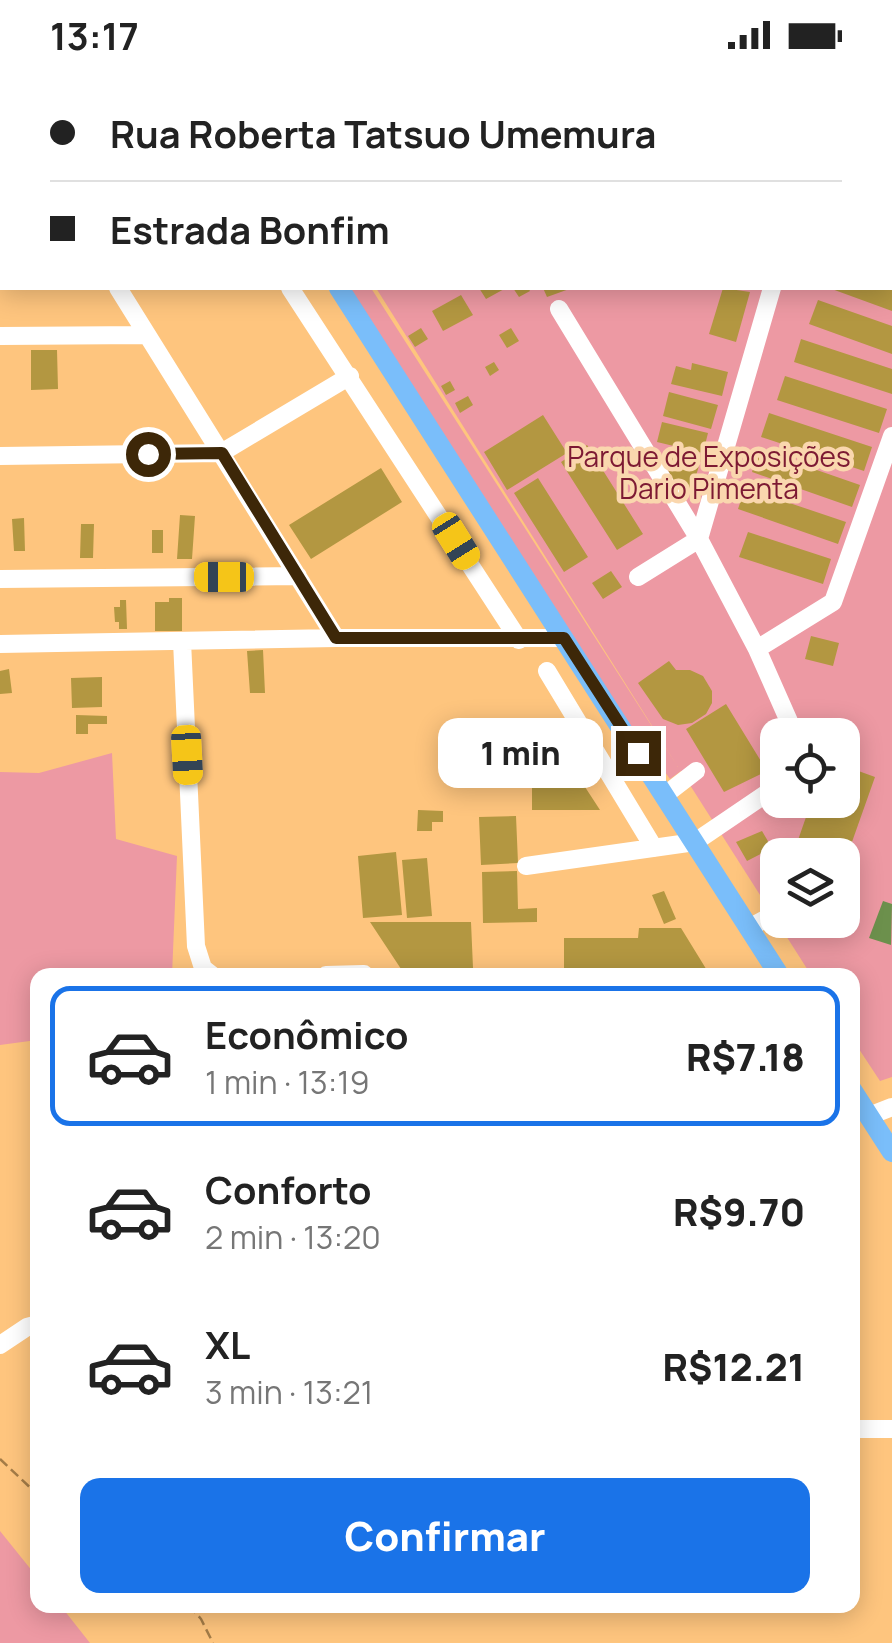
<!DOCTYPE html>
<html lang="pt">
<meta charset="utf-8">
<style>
:root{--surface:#fff;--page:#f6f6f6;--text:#222;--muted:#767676;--line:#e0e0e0;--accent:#1a73e8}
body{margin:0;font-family:Manrope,sans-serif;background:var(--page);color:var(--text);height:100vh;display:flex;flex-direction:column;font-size:38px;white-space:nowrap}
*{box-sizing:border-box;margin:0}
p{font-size:32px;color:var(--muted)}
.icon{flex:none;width:55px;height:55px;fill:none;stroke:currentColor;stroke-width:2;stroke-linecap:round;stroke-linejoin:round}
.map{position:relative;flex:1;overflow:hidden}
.details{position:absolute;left:30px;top:898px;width:830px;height:645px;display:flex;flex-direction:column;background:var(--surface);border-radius:20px;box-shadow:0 5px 25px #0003}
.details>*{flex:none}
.top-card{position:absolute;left:0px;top:0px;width:892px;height:220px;box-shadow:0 5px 25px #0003;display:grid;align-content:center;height:220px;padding:0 50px;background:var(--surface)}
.fabs{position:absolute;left:760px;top:648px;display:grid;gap:20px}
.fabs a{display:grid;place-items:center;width:100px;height:100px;border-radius:20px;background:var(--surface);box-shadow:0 5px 25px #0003;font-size:50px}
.end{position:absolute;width:45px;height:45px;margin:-22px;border:12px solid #3d2708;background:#fff;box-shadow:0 0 0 5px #fff}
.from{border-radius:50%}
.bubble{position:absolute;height:70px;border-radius:20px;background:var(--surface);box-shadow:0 5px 25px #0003;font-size:32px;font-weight:800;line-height:70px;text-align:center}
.car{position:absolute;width:30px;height:60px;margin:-30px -15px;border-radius:12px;box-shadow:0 0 8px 2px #0007;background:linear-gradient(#f5c518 24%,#345 0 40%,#f5c518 0 76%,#345 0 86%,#f5c518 0)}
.top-card b{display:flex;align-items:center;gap:35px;height:95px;font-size:38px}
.top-card b+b{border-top:2px solid var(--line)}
.top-card i{width:25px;height:25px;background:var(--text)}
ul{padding:18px 0 0;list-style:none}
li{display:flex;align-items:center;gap:30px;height:140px;margin:0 20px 15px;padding:0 30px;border:5px solid transparent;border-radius:20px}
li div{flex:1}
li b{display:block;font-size:38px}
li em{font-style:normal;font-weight:800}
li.selected{border-color:var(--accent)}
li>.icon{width:90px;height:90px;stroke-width:1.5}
.primary-button{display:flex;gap:20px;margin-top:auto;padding:20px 50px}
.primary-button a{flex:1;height:115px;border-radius:20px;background:var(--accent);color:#fff;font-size:40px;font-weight:800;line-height:115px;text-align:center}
.status{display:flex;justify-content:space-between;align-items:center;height:70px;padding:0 50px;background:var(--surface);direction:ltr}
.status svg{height:28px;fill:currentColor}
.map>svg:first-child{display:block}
.green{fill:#ed99a3;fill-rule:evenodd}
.water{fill:#6c904c}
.building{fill:#b39741}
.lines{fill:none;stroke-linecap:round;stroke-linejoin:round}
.path{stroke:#a47c47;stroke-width:2.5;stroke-dasharray:10 5;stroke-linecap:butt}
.minor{stroke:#fff;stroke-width:18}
.major{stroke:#7abefa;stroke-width:20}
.route{stroke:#3d2708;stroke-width:12}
.labels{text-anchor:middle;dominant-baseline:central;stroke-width:9;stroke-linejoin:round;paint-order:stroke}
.park-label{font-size:28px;fill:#7d1a33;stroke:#fad7ae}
</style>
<div class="status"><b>13:17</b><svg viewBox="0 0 49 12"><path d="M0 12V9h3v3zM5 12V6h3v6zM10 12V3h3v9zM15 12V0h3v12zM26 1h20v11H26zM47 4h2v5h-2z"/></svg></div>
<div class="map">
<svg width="892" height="1573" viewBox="0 0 892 1573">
<rect width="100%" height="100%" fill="#fec57e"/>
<!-- green -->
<path class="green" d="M272,0H892V1007L880,1011L853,970L852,905H811L681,701L670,709L657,691L652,690L346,218H371L678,697L376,218H890V2ZM778,665H842V730H778ZM778,785H842V850H778Z
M112,683L116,769L177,786L172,905H38L37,970L0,975V702L39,703Z
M0,1461L37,1507L38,1535H60L90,1573H0Z"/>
<!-- water -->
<path class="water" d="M883,831L892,834L891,875L869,868Z"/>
<!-- building -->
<path class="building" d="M479,218H506L486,229Z
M513,218H528L530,221L519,227Z
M543,218H572L547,227Z
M723,218L750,222L736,272L709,264Z
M829,218H892V241Z
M461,225L473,245L443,261L432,241Z
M818,230L892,256V284L809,254Z
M421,258L428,269L415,277L408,266Z
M511,258L519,271L507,278L499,265Z
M801,269L892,299V324L794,292Z
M31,280H57L58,319L31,320Z
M494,292L499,300L490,306L485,297Z
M692,293L728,302L722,326L671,314L676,296L691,300Z
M785,306L887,339L879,363L777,330Z
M450,311L455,320L446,325L441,316Z
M669,322L718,335L711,359L663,346Z
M468,326L473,335L460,343L455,333Z
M769,343L872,377L864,401L761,367Z
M543,345L567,383L507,420L484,382Z
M662,352L708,363L703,383L657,372Z
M587,375L643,464L617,480L561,392Z
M677,380L702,386L691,422L678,419L662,389Z
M759,380L860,415L852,437L752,402Z
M381,398L402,432L311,489L289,455Z
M538,408L588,487L564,502L514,423Z
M745,418L846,452L838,474L738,439Z
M180,445L195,446L192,489H177Z
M24,448L25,481H14L12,449Z
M81,454H94L93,488H80Z
M152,460H163V483H152Z
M748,462L831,489L823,514L739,487Z
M611,501L622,517L603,529L592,513Z
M169,528H182V561H155V532H169Z
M120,530H126L127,559H119V552H115L114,537H120Z
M811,566L839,573L833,596L805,589Z
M263,580L265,623H250L247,581Z
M669,591L676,600H690L703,606L712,621V633L706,644L692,653L678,655L663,649L638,613Z
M9,599L12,623L0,624V601Z
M102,607V637L72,638L71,608Z
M726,634L767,701L724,722L686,659Z
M76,645L107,646V654H88V664H76Z
M509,656L562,657L575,680L510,679Z
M842,695L875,707L847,786L798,770L812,730H842Z
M532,697H572L600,740H532Z
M418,740L443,741V752H432V761H417Z
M516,746L518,793L481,795L479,747Z
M762,761L772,778L747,791L736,772Z
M777,777L778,778V811L765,807Z
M396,782L402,845L363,848L358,786Z
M427,788L432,846L407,848L402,790Z
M517,801L518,839L537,838V852L483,853L482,802Z
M664,821L676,849L664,854L652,825Z
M370,852H471L473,898L419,899V905H405Z
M639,858H681L708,902L564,901V868H638Z"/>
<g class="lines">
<!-- path -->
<path class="path" d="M0,1389L38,1425
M189,1535L201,1549L213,1573"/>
<!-- minor -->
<path class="minor" d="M845,2L846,0
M890,123L892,124
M0,146H2
M118,218L336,568
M290,218L519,570
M772,218L699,469L757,579L795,665
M559,239L699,469L638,507
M0,266L147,265
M0,386L221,383L350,306
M0,509L298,506
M182,571L196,876L203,898L212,905
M0,574L336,568H564
M757,579L833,532L892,366
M547,601L654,778
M665,725L696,701
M526,796L695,772L770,721L778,712
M749,858L778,842
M326,905L364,904
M869,1046L892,1037
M0,1275L27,1257L38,1254
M852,1359H892"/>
<!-- major -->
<path class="major" d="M225,0V2
M339,218L779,905
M852,1020L892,1082"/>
</g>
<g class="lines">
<!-- route -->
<path class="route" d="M148,384L222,383L336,568H564L638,683"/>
</g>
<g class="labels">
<!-- park labels -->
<g class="park-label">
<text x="709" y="386">Parque de Exposições<tspan x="709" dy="32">Dario Pimenta</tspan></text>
</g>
</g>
</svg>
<div class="fabs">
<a><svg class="icon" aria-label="locate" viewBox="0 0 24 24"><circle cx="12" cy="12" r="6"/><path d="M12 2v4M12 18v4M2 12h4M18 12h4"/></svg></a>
<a><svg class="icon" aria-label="layers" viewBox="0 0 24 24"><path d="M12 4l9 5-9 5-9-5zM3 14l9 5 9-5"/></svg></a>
</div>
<i class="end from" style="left:148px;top:384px"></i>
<i class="end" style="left:638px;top:683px"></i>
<div class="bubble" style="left:438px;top:648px;width:165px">1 min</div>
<i class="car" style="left:456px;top:471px;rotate:148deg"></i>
<i class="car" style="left:224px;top:507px;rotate:270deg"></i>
<i class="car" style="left:187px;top:685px;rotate:177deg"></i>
<div class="top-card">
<b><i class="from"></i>Rua Roberta Tatsuo Umemura</b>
<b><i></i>Estrada Bonfim</b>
</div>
<section class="details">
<ul>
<li class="selected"><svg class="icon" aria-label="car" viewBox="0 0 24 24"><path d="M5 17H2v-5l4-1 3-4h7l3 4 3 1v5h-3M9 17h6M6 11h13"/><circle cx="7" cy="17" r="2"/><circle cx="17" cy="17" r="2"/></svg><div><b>Econômico</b><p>1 min · 13:19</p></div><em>R$7.18</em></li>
<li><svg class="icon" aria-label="car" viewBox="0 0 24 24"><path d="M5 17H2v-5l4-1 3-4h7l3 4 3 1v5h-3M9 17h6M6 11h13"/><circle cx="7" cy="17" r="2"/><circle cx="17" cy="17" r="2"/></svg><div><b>Conforto</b><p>2 min · 13:20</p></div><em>R$9.70</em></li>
<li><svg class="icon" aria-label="car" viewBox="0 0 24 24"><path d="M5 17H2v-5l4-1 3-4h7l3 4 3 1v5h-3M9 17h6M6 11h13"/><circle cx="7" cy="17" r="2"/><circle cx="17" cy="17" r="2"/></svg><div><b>XL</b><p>3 min · 13:21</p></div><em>R$12.21</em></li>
</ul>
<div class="primary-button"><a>Confirmar</a></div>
</section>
</div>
